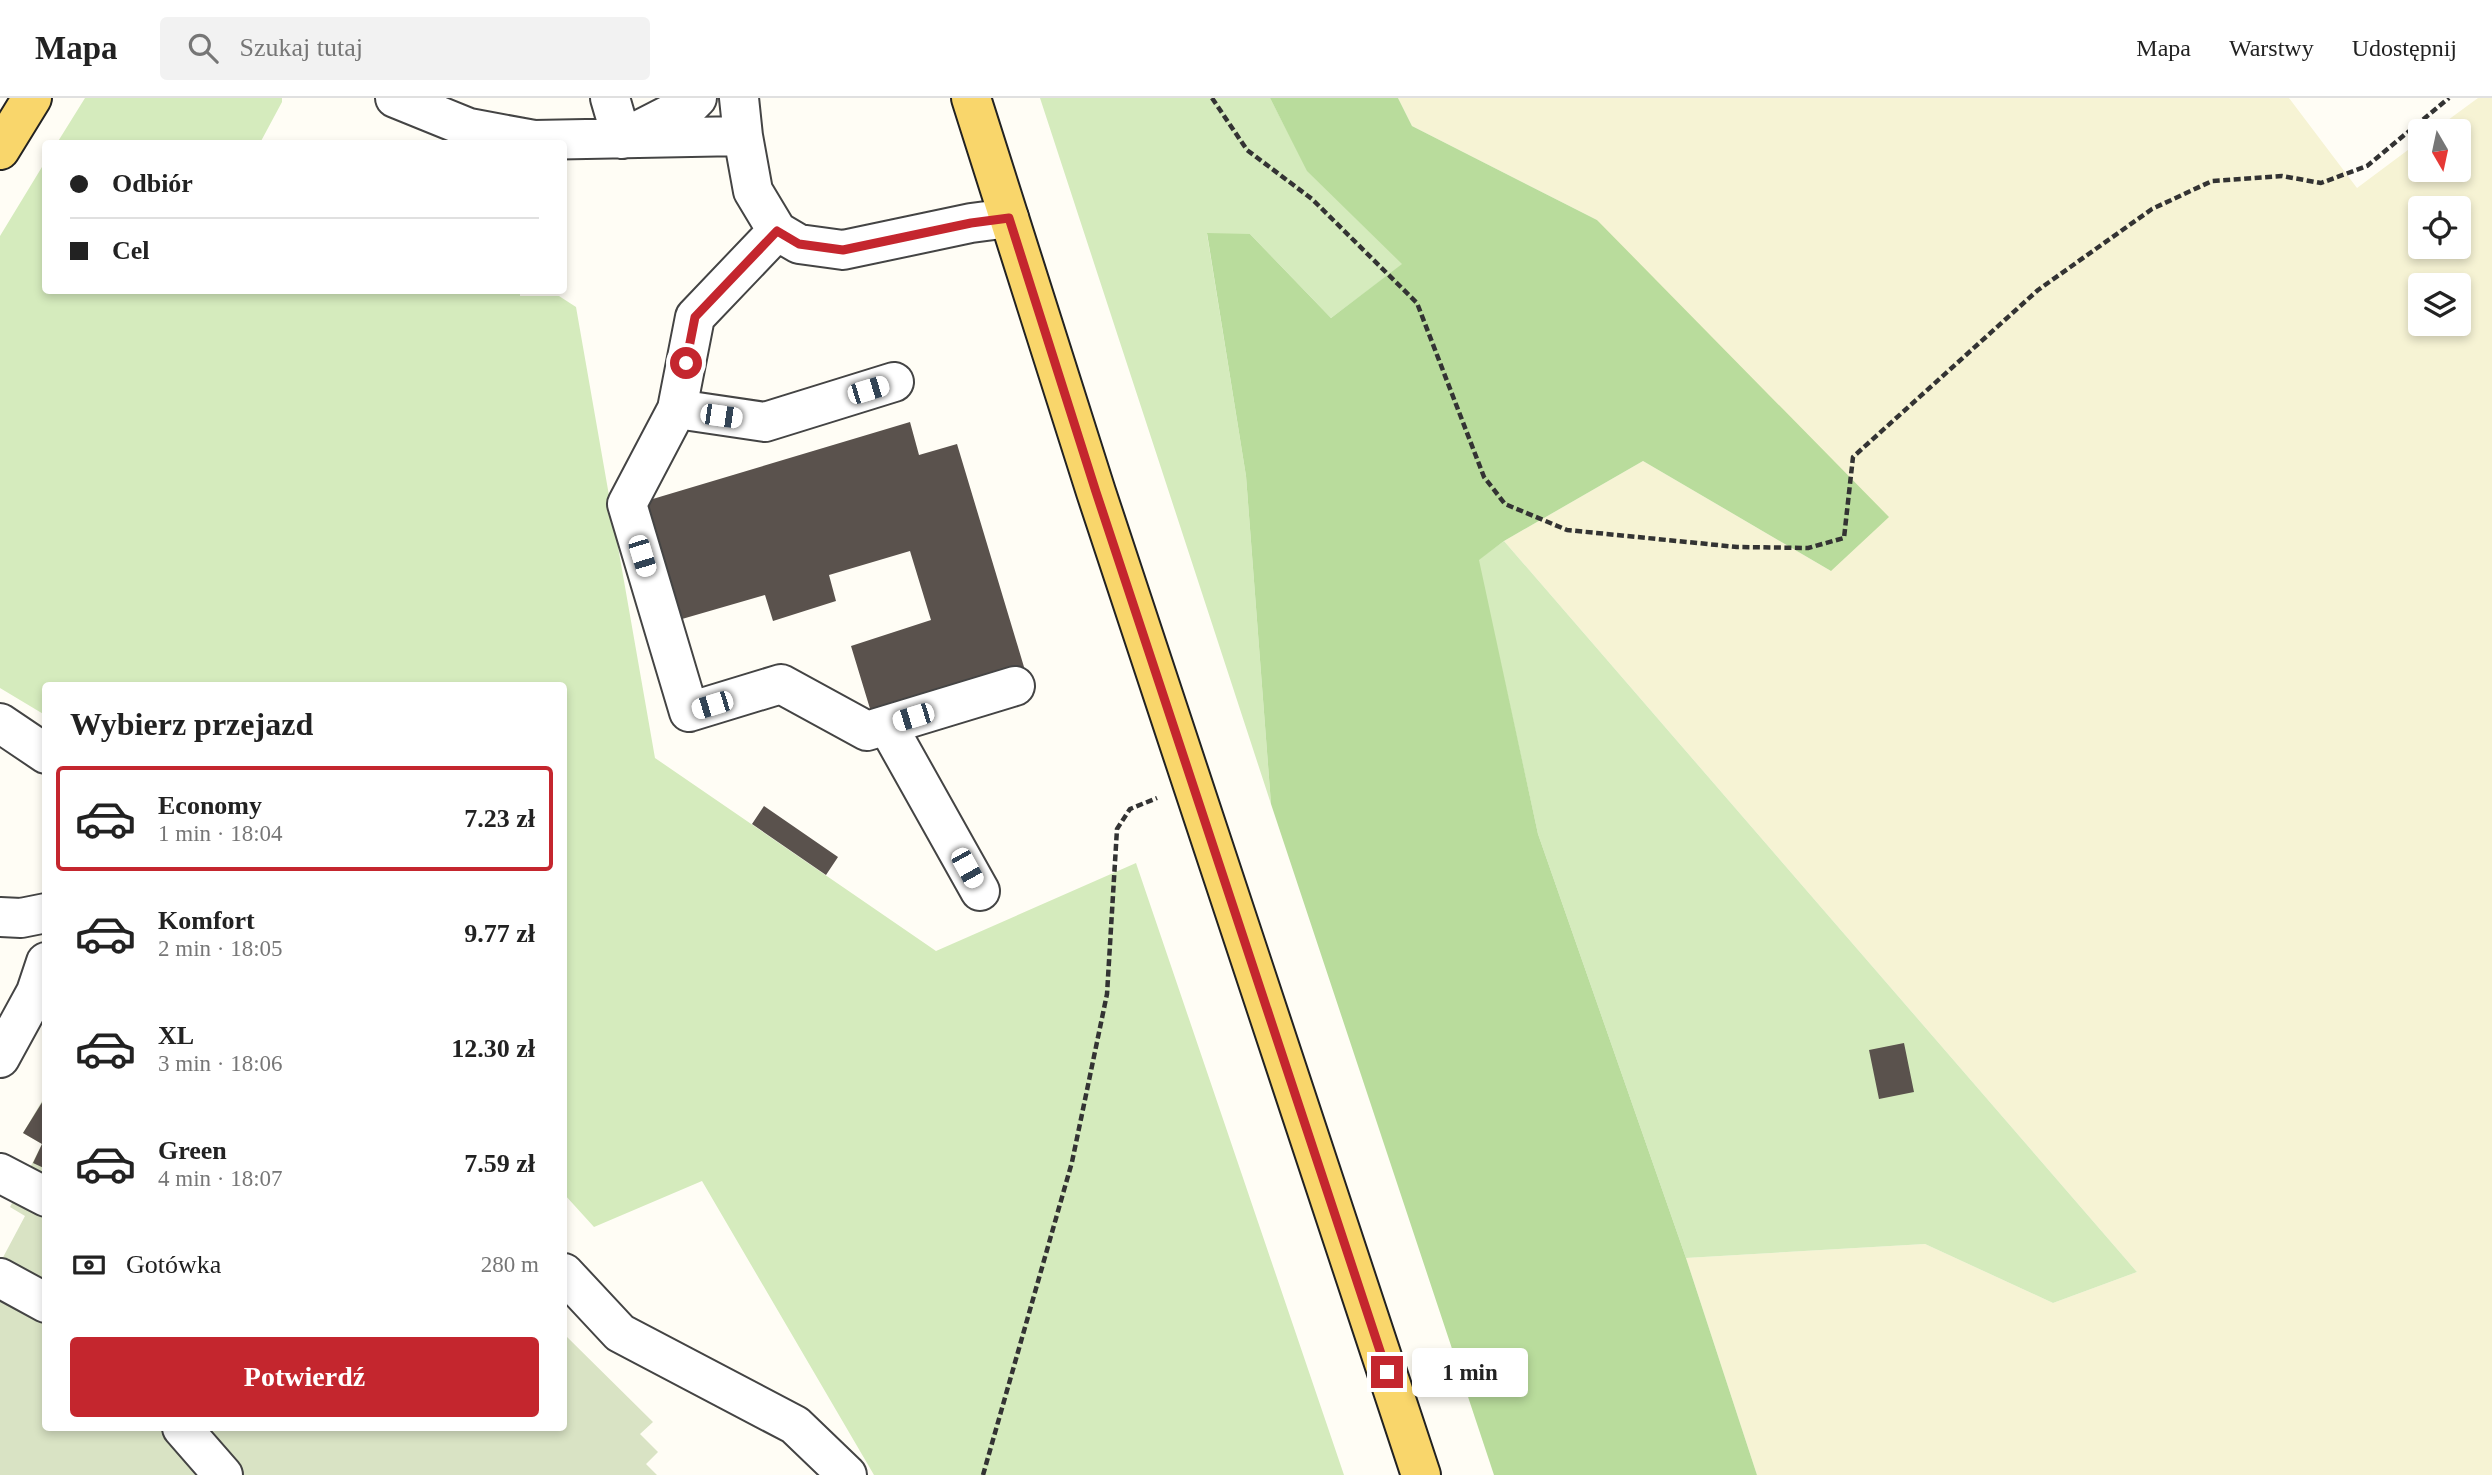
<!DOCTYPE html>
<html lang="pl">
<meta charset="utf-8">
<style>
:root{--surface:#fff;--page:#f2f2f2;--text:#222;--muted:#767676;--line:#e0e0e0;--accent:#c4262e}
body{margin:0;font-family:"Times New Roman",serif;background:var(--page);color:var(--text);height:100vh;display:flex;flex-direction:column;font-size:26px;white-space:nowrap}
*{box-sizing:border-box;margin:0}
p{font-size:23px;color:var(--muted)}
.icon{flex:none;width:38px;height:38px;fill:none;stroke:currentColor;stroke-width:2;stroke-linecap:round;stroke-linejoin:round}
.map{position:relative;flex:1;overflow:hidden}
.details{position:absolute;left:42px;top:584px;width:525px;height:749px;display:flex;flex-direction:column;background:var(--surface);border-radius:7px;box-shadow:0 4px 10px #0003}
.details>*{flex:none}
.guide{position:absolute;left:42px;top:42px;width:525px;height:154px;border-radius:7px;box-shadow:0 4px 10px #0003;display:grid;align-content:center;height:154px;padding:0 28px;background:var(--surface)}
.needle{width:46px;rotate:171deg}
.buttons{position:absolute;left:2408px;top:21px;display:grid;gap:14px}
.buttons a{display:grid;place-items:center;width:63px;height:63px;border-radius:7px;background:var(--surface);box-shadow:0 4px 10px #0003;font-size:35px}
.end{position:absolute;width:32px;height:32px;margin:-16px;border:9px solid #c4262e;background:#fff;box-shadow:0 0 0 4px #fff}
.from{border-radius:50%}
.bubble{position:absolute;height:49px;border-radius:7px;background:var(--surface);box-shadow:0 4px 10px #0003;font-size:23px;font-weight:700;line-height:49px;text-align:center}
.car{position:absolute;width:21px;height:42px;margin:-21px -10px;border-radius:9px;box-shadow:0 0 5px 2px #0007;background:linear-gradient(#fff 24%,#345 0 40%,#fff 0 76%,#345 0 86%,#fff 0)}
.guide b{display:flex;align-items:center;gap:24px;height:66px;font-size:26px}
.guide b+b{border-top:2px solid var(--line)}
.guide i{width:18px;height:18px;background:var(--text)}
ul{padding:0;list-style:none}
li{display:flex;align-items:center;gap:21px;height:105px;margin:0 14px 10px;padding:0 14px;border:4px solid transparent;border-radius:7px}
li div{flex:1}
li b{display:block;font-size:26px}
li em{font-style:normal;font-weight:700}
li.selected{border-color:var(--accent)}
li>.icon{width:63px;height:63px;stroke-width:1.5}
h2{padding:0 28px;font-size:32px;line-height:84px}
.pay{display:flex;align-items:center;gap:18px;height:77px;padding:0 28px;font-size:26px}
.pay p{margin-inline-start:auto}
.cta{display:flex;gap:14px;margin-top:auto;padding:14px 28px}
.cta a{flex:1;height:80px;border-radius:7px;background:var(--accent);color:#fff;font-size:28px;font-weight:700;line-height:80px;text-align:center}
header{display:flex;align-items:center;gap:42px;box-sizing:border-box;height:98px;padding:0 35px;background:var(--surface);border-bottom:2px solid var(--line)}
header strong{font-size:33px}
nav{display:flex;gap:38px;margin-inline-start:auto;font-size:24px}
.search{width:490px;height:63px;background:var(--page);display:flex;align-items:center;gap:18px;box-sizing:border-box;padding:0 24px;border-radius:7px;color:var(--muted);font-size:26px}
.map>svg:first-child{display:block}
.farmland{fill:#f6f3d4;fill-rule:evenodd}
.green{fill:#d5ebbd}
.forest{fill:#b9dc9c}
.cemetery{fill:#d9e3c4}
.building{fill:#5a524d}
.lines{fill:none;stroke-linecap:round;stroke-linejoin:round}
.minor-casing{stroke:#444;stroke-width:42}
.major-casing{stroke:#222;stroke-width:42}
.path{stroke:#333;stroke-width:4.5;stroke-dasharray:7 3.5;stroke-linecap:butt}
.minor{stroke:#fff;stroke-width:38}
.major{stroke:#f9d66b;stroke-width:38}
.route{stroke:#c4262e;stroke-width:9}
</style>
<header>
<strong>Mapa</strong>
<div class="search"><svg class="icon" aria-label="search" viewBox="0 0 24 24"><circle cx="10" cy="10" r="6"/><path d="M15 15l6 6"/></svg>Szukaj tutaj</div>
<nav><a>Mapa</a><a>Warstwy</a><a>Udostępnij</a></nav>
</header>
<div class="map">
<svg width="2492" height="1377" viewBox="0 0 2492 1377">
<rect width="100%" height="100%" fill="#fffdf5"/>
<!-- farmland -->
<path class="farmland" d="M1398,0H2289L2357,90L2420,43V72H2459V33H2433L2478,0H2492V1377H1757L1686,1160L1925,1146L2053,1205L2137,1174L1504,443L1643,363L1831,473L1597,122L1412,28ZM2420,110H2459V149H2420ZM2420,187H2459V226H2420Z"/>
<!-- green -->
<path class="green" d="M85,0H282V4L260,45H57Z
M1040,0H1270L1308,73L1403,166L1331,220L1250,136H1207L1246,378L1271,706Z
M45,64L46,192H520V198H559L576,209L655,660L936,853L1136,765L1344,1377H874L702,1083L594,1129L564,1096V588H46L45,617L0,590V138Z
M1504,443L2137,1174L2053,1205L1925,1146L1686,1160L1538,736L1478,462Z"/>
<!-- forest -->
<path class="forest" d="M1270,0H1398L1412,28L1597,122L1889,419L1831,473L1643,363L1504,443L1479,462L1538,736L1686,1160L1757,1377H1494L1271,706L1246,378L1207,135L1250,136L1331,220L1402,166L1307,73Z"/>
<!-- cemetery -->
<path class="cemetery" d="M45,998L46,1330H564V1236L653,1324L640,1336L658,1354L646,1366L657,1377H0V1165L25,1118L10,1109L42,1046L23,1035Z"/>
<!-- building -->
<path class="building" d="M910,324L919,357L957,346L1024,569L871,614L851,548L931,522L910,453L829,477L836,503L773,523L765,497L682,521L646,403Z
M764,708L838,759L826,777L752,726Z
M1904,945L1914,994L1879,1001L1869,952Z
M46,998V1071L33,1065L42,1046L23,1035Z"/>
<g class="lines">
<!-- minor casing -->
<g class="minor-casing">
<path id="minor" d="M395,0L469,30L534,42L743,38L739,0
M610,0L622,41L692,5L697,0
M743,38L753,93L777,133L799,146L843,152L971,125L1009,120
M777,133L695,219L677,311L627,406L689,614L781,586L867,633L1015,588
M677,311L765,324L894,284
M0,625L46,656
M887,627L980,793
M0,819L21,820L46,815
M0,960L36,894L46,864
M0,1075L46,1099
M564,1175L620,1235L795,1327L847,1377
M0,1180L46,1205
M182,1330L223,1377"/>
</g>
<!-- major casing -->
<g class="major-casing">
<path id="major" d="M971,0L1096,394L1421,1377
M0,52L32,0"/>
</g>
<!-- path -->
<path class="path" d="M1212,0L1247,52L1312,101L1417,205L1484,379L1505,406L1567,432L1737,449L1808,450L1844,440L1853,359L2038,192L2152,111L2212,83L2282,78L2321,85L2367,68L2449,0
M983,1377L1072,1064L1107,896L1117,731L1130,711L1157,700"/>
<!-- minor -->
<use href="#minor" class="minor"/>
<!-- major -->
<use href="#major" class="major"/>
</g>
<g class="lines">
<!-- route -->
<path class="route" d="M686,265L695,219L777,133L799,146L843,152L971,125L1009,120L1096,394L1387,1274"/>
</g>
</svg>
<div class="buttons">
<a><svg class="needle" viewBox="-14 -14 28 28"><path d="M0-13l5 13h-10z" fill="#e53935"/><path d="M0 13l5-13h-10z" fill="#767676"/></svg></a>
<a><svg class="icon" aria-label="locate" viewBox="0 0 24 24"><circle cx="12" cy="12" r="6"/><path d="M12 2v4M12 18v4M2 12h4M18 12h4"/></svg></a>
<a><svg class="icon" aria-label="layers" viewBox="0 0 24 24"><path d="M12 4l9 5-9 5-9-5zM3 14l9 5 9-5"/></svg></a>
</div>
<i class="end from" style="left:686px;top:265px"></i>
<i class="end" style="left:1387px;top:1274px"></i>
<div class="bubble" style="left:1412px;top:1250px;width:116px">1 min</div>
<i class="car" style="left:868px;top:292px;rotate:73deg"></i>
<i class="car" style="left:721px;top:318px;rotate:98deg"></i>
<i class="car" style="left:642px;top:458px;rotate:163deg"></i>
<i class="car" style="left:712px;top:607px;rotate:253deg"></i>
<i class="car" style="left:913px;top:619px;rotate:253deg"></i>
<i class="car" style="left:967px;top:770px;rotate:151deg"></i>
<div class="guide">
<b><i class="from"></i>Odbiór</b>
<b><i></i>Cel</b>
</div>
<section class="details">
<h2>Wybierz przejazd</h2>
<ul>
<li class="selected"><svg class="icon" aria-label="car" viewBox="0 0 24 24"><path d="M5 17H2v-5l4-1 3-4h7l3 4 3 1v5h-3M9 17h6M6 11h13"/><circle cx="7" cy="17" r="2"/><circle cx="17" cy="17" r="2"/></svg><div><b>Economy</b><p>1 min · 18:04</p></div><em>7.23 zł</em></li>
<li><svg class="icon" aria-label="car" viewBox="0 0 24 24"><path d="M5 17H2v-5l4-1 3-4h7l3 4 3 1v5h-3M9 17h6M6 11h13"/><circle cx="7" cy="17" r="2"/><circle cx="17" cy="17" r="2"/></svg><div><b>Komfort</b><p>2 min · 18:05</p></div><em>9.77 zł</em></li>
<li><svg class="icon" aria-label="car" viewBox="0 0 24 24"><path d="M5 17H2v-5l4-1 3-4h7l3 4 3 1v5h-3M9 17h6M6 11h13"/><circle cx="7" cy="17" r="2"/><circle cx="17" cy="17" r="2"/></svg><div><b>XL</b><p>3 min · 18:06</p></div><em>12.30 zł</em></li>
<li><svg class="icon" aria-label="car" viewBox="0 0 24 24"><path d="M5 17H2v-5l4-1 3-4h7l3 4 3 1v5h-3M9 17h6M6 11h13"/><circle cx="7" cy="17" r="2"/><circle cx="17" cy="17" r="2"/></svg><div><b>Green</b><p>4 min · 18:07</p></div><em>7.59 zł</em></li>
</ul>
<div class="pay"><svg class="icon" aria-label="cash" viewBox="0 0 24 24"><path d="M3 7h18v10H3z"/><circle cx="12" cy="12" r="2"/></svg>Gotówka<p>280 m</p></div>
<div class="cta"><a>Potwierdź</a></div>
</section>
</div>
